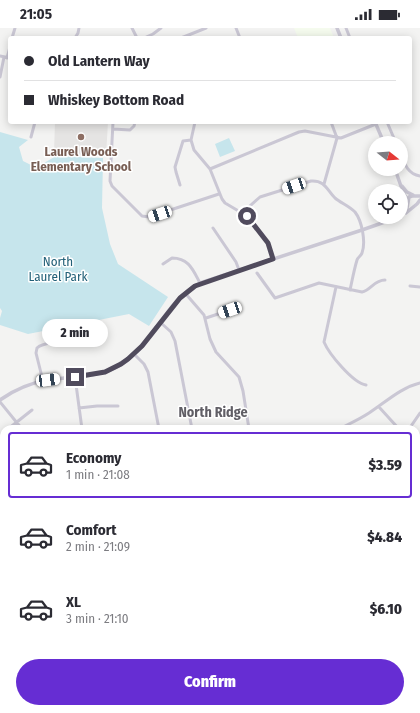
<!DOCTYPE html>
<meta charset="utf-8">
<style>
:root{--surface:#fff;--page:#f7f7f7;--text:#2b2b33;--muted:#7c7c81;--line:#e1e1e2;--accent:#662dd3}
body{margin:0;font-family:"Fira Sans Condensed",sans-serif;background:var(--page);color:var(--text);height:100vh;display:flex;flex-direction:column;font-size:15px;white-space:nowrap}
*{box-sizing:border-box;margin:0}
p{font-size:13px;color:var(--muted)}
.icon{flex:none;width:22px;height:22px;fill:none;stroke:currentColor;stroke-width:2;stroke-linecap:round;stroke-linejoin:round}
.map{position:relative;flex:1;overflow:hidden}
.sheet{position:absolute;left:0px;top:397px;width:420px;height:288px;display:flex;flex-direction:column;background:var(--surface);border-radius:12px 12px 0 0;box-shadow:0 2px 10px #0003}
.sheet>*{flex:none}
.hud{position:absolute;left:8px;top:8px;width:404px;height:88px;border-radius:4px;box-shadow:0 2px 10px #0003;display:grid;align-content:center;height:88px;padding:0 16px;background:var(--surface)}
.needle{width:26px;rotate:107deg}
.fabs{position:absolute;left:368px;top:108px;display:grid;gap:8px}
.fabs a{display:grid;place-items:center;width:40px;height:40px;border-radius:50%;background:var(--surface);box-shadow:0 2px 10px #0003;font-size:20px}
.end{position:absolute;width:18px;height:18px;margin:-9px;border:5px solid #504b5d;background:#fff;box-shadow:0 0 0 2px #fff}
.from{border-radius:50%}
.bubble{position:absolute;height:28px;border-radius:14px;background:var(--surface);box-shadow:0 2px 10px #0003;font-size:13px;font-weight:800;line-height:28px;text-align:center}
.car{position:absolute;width:12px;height:24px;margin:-12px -6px;border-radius:5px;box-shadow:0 0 3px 1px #0007;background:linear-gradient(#fff 24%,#345 0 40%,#fff 0 76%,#345 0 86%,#fff 0)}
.hud b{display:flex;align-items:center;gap:14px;height:38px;font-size:15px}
.hud b+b{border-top:1px solid var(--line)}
.hud i{width:10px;height:10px;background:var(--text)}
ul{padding:7px 0 0;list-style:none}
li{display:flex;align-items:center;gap:12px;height:66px;margin:0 8px 6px;padding:0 8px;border:2px solid transparent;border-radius:4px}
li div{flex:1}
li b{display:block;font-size:15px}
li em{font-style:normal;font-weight:800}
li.on{border-color:var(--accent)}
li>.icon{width:36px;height:36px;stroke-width:1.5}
.cta{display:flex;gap:8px;margin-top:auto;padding:8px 16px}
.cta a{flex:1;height:46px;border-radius:24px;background:var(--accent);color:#fff;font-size:16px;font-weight:800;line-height:46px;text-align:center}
.status{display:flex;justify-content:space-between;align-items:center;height:28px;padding:0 20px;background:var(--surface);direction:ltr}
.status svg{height:11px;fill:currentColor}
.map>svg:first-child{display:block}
.commercial{fill:#f5fbee}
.education{fill:#e5e4e3}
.green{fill:#c6e5ec}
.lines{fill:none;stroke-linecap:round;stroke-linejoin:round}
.stream{stroke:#9798e4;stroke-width:1}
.minor{stroke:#cac7d4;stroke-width:3}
.tertiary{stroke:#cac7d4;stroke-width:3.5}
.primary{stroke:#bbb4cd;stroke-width:4.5}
.route{stroke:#504b5d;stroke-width:5}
.education-dot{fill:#8d6e63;stroke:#fff;stroke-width:1.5}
.labels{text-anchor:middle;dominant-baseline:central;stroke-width:3;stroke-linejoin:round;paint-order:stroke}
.education-label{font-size:13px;font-weight:bold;fill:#785e54;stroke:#fff}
.park-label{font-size:13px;fill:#226078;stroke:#fff}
.neighbourhood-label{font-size:14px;font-weight:bold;fill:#615f66;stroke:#fff}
</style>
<div class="status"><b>21:05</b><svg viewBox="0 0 49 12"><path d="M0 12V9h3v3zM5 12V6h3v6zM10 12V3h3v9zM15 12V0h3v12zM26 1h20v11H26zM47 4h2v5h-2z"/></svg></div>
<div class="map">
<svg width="420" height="685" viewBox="0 0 420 685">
<rect width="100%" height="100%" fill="#f3f3f2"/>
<!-- commercial -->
<path class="commercial" d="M294,0H330L334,10H298Z"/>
<!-- education -->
<path class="education" d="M55,94H108L106,128L54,125Z"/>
<!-- green -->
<path class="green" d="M0,104L28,112L19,119L23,133L33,138H39L56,128L103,130L102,180L110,216L118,236L168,269L149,298L129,286L28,306L0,297V290L2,283L0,280Z
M229,110L235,123L220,129L215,116Z
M420,474V541L416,545V478Z
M416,555L420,566V685H381L383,681H416Z
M214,681H279L275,685H210Z"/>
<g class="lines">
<!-- stream -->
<path class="stream" d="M402,685V681"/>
<!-- minor -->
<path class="minor" d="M132,0L137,10
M236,0L240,10
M346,0L350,10
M12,10L15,0
M75,10L78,5L79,0
M144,10L153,6L161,0
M181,10L206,0
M0,28L10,30
M7,30L10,19
M0,49L4,29
M113,94L110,153L112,158L142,188L149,189L219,166
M195,94L191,112L194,122L210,141L222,171L225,175L247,188L251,192L268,215L273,231
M387,94L396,115
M113,101L130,102L134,98L135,94
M31,109L35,94
M401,126C405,137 408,146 420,148
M210,141L299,104L305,103L341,110L376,96
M324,156L337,110L331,94
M180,157L176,144L175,139L183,113L191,112
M242,185L260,169L311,153C325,152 327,162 335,170C341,175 349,178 355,184C362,193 366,214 362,225C361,228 358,229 357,232C354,242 352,253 350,262
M213,200L236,234L239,242
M163,236L172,230C189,230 193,242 200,255
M257,245L275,270L319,255L362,264C371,262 374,252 385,252
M410,258L420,259
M336,259L324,314C329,326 353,355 366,357
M185,265L204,287L210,311L216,324L239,349L243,363L249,401
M206,290L230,282
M160,294L171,304L175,313L192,401
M134,326L144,336L148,344L159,401
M75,349L82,401
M43,353L36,325L37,320C43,314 57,315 65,311
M0,374L22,401
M379,379L399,401
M79,380L97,378H118
M8,401L32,382
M339,401C349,396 360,391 369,385C386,374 400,360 420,355
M409,401L420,385
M3,405L4,404
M416,417L420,421
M416,441L420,437
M1,451H4
M0,488L4,485
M0,512L4,509
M416,559L420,558
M416,604L420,602
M178,685L179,681
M357,685L361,681"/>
<!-- tertiary -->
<path class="tertiary" d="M337,0L341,10
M375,94L384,115
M395,141L403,164L408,173
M402,158L407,164L413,167
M406,185L417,176L420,172
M401,188L407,180L409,169L412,168H420
M0,372C14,362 30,355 48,352C73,348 100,350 122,336C154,316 165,272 200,255L362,202L399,189"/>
<!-- primary -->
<path class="primary" d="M0,573L4,579
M80,681L83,685"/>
</g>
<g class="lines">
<!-- route -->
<path class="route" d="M75,349L105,344L121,336L128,331L142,318L180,270L195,258L273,231L268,215L247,188"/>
</g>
<!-- markers -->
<circle class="education-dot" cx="81" cy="109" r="4"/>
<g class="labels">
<!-- education labels -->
<g class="education-label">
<text x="81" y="123">Laurel Woods<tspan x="81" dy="15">Elementary School</tspan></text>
</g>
<!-- park labels -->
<g class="park-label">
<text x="58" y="233">North<tspan x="58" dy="15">Laurel Park</tspan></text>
</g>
<!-- neighbourhood labels -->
<g class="neighbourhood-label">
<text x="213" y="384">North Ridge</text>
</g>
</g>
</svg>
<div class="fabs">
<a><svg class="needle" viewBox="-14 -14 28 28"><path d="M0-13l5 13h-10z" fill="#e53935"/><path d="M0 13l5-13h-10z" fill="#7c7c81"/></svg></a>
<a><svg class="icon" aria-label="locate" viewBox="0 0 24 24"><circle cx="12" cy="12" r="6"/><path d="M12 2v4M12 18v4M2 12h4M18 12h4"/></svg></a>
</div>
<i class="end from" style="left:247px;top:188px"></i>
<i class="end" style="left:75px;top:349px"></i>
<div class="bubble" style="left:42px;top:291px;width:66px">2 min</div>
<i class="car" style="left:294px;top:158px;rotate:251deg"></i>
<i class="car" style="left:160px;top:186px;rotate:252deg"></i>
<i class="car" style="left:230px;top:282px;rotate:251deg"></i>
<i class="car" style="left:48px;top:352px;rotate:83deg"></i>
<div class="hud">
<b><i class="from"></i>Old Lantern Way</b>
<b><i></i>Whiskey Bottom Road</b>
</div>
<section class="sheet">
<ul>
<li class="on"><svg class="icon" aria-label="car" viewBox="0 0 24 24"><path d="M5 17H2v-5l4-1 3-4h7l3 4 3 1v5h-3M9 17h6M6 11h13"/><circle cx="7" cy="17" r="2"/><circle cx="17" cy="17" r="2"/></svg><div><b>Economy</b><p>1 min · 21:08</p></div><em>$3.59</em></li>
<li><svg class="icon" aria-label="car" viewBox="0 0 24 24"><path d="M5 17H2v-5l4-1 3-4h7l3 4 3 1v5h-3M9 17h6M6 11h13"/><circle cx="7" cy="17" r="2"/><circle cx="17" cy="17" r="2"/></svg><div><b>Comfort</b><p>2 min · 21:09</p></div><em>$4.84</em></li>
<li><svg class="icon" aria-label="car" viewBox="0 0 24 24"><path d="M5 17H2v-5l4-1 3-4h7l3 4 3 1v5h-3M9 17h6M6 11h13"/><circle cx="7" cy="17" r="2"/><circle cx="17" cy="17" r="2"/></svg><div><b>XL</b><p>3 min · 21:10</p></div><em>$6.10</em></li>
</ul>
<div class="cta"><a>Confirm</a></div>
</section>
</div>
